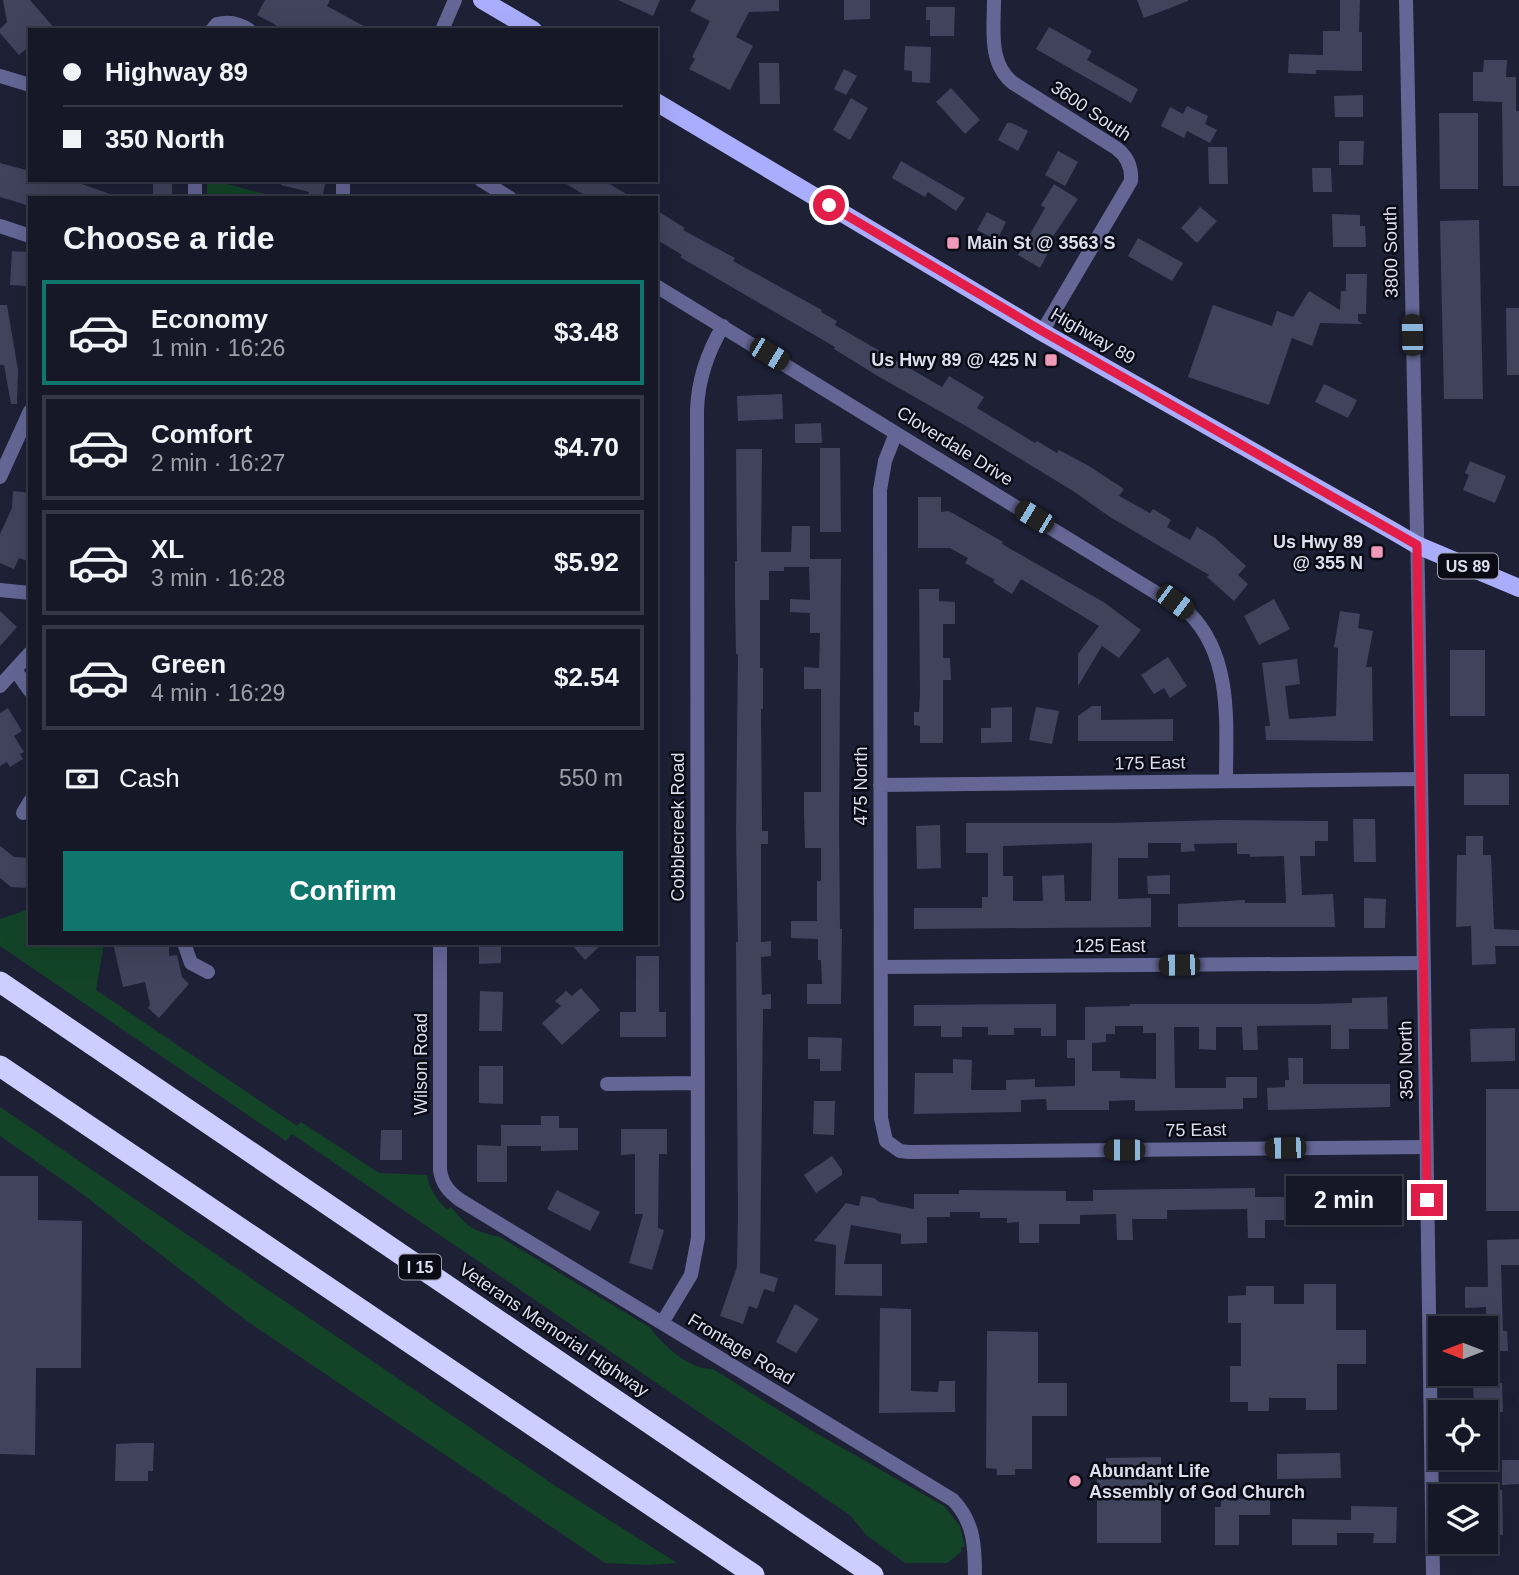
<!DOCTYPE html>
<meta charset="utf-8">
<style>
:root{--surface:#161828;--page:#1f2130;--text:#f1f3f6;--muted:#9ea0a8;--line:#353745;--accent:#0f766e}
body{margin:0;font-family:Arial,sans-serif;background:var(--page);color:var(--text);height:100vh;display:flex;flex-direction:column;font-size:26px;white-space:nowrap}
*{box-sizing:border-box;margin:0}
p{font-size:23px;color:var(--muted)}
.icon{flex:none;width:38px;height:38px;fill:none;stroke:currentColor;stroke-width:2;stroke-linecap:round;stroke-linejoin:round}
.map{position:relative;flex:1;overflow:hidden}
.side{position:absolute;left:28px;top:196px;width:630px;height:749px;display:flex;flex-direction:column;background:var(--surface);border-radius:0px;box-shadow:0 7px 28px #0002,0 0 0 2px var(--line)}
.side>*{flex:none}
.top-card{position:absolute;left:28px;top:28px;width:630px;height:154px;border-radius:0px;box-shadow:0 7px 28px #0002,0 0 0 2px var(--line);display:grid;align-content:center;height:154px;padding:0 35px;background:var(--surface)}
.needle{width:46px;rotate:270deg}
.tools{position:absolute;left:1428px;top:1316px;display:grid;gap:14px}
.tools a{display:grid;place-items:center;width:70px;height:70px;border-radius:0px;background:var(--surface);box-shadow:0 7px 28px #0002,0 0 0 2px var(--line);font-size:35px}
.end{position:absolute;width:32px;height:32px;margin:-16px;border:9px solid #e11d48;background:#fff;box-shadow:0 0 0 4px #fff}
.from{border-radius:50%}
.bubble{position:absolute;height:49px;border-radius:0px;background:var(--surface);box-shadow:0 7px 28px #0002,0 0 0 2px var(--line);font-size:23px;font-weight:700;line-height:49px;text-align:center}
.car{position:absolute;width:21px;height:42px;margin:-21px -10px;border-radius:9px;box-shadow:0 0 5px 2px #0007;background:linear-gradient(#222 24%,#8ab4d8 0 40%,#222 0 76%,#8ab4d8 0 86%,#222 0)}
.top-card b{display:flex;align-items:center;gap:24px;height:66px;font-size:26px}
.top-card b+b{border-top:2px solid var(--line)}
.top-card i{width:18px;height:18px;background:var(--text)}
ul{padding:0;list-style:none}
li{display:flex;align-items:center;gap:21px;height:105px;margin:0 14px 10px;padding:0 21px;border:4px solid var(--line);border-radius:0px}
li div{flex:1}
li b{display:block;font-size:26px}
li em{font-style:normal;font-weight:700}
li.selected{border-color:var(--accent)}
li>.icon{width:63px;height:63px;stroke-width:1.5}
h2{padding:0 35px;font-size:32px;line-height:84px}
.pay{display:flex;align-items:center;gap:18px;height:77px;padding:0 35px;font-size:26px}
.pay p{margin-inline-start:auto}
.cta{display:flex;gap:14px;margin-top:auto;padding:14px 35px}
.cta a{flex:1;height:80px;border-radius:0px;background:var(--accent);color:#fff;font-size:28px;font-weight:700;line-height:80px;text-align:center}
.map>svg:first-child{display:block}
.green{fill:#134428}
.building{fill:#40435c;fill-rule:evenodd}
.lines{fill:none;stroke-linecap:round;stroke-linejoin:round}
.minor{stroke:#646695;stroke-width:14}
.tertiary{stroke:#646695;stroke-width:14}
.primary{stroke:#a9adfb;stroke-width:18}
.motorway{stroke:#cbcefe;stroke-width:21}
.route{stroke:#e11d48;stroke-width:9}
.poi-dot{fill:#ef9ab8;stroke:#0a0b15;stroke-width:2.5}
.labels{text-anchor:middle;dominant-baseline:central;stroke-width:5;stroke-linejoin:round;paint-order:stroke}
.shield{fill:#0a0b15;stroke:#9e9fad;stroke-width:2}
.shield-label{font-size:16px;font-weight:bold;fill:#dddfee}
.street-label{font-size:18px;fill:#dddfee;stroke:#0a0b15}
.poi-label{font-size:18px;font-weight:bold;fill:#dddfee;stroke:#0a0b15;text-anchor:start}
</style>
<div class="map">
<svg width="1519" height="1575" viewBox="0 0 1519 1575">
<rect width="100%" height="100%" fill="#1e2036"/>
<!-- green -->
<path class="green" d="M207,180H212L280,198H207Z
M30,909V943H104L96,990L297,1126L301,1122L379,1173L427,1175C429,1190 437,1199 447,1210L451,1207C467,1227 475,1232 500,1237L649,1327C663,1345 689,1370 713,1369L809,1429L944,1506L960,1526L965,1547H961V1552L947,1563H905L866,1535L851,1516L292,1134L286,1141L0,946V919Z
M0,1107L557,1487L677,1563L648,1565L605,1563L247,1321L77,1190L0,1136Z"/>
<!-- building -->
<path class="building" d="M3,0H30L56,30H30V46L19,55L0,33V29L7,22Z
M265,0H330L327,6L371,30H285L257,15Z
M618,0H660L653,16Z
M696,0H779V11L749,12L736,37L753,46L730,90L689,69L695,59L692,57L710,21L690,11Z
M844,0H870V19L844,20Z
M1137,0H1188V1L1144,18Z
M1340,0H1360L1359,32H1362V71L1316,70V74L1288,73L1289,54L1323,55V31H1340Z
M926,7H955L954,36H930V20H926Z
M1049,27L1092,51L1087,60L1138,89L1131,103L1036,49Z
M905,46L931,47L930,83L912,82V71L904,70Z
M1484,60H1507L1506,77H1516V111H1519V186H1503L1502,102L1473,101V72H1483Z
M759,63H779L780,104H760Z
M844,69L857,76L846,95L834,89Z
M951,88L980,120L965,134L936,102Z
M1363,95V117H1335L1334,96Z
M851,98L868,108L850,140L833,130Z
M1187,106L1208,116L1205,124L1217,130L1210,143L1187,131L1184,138L1161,126L1170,107L1183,114Z
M1439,113H1478V189H1440Z
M1007,123H1012L1028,131L1018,151L998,140Z
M1339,141H1364L1363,165H1339Z
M1208,147H1227L1228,184H1209Z
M1058,151L1078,162L1065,186L1045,175Z
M901,161L965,198L956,211L928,192L925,197L892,178Z
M0,163L30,171V180H70L113,195V198H30V206L0,197Z
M1312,168H1331L1332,192H1313Z
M153,180H172V198H153Z
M281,180H326L322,198H307L309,192L281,185Z
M560,180H603L633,198H589Z
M1054,184L1078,199L1046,247L1050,249L1040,268L1018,255L1045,208L1041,205Z
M1200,207L1217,221L1197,243L1181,228Z
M656,210L685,228L683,230L735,258L733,261L822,310L821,312L837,321L835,325L942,387L949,376L984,397L977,408L1035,443L1037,441L1057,453L1059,450L1089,466L1124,489L1119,496L1150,513L1153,509L1171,520L1167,527L1190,540L1197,527L1215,538L1246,566L1238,575L1248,584L1234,601L1207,577L1209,575L1110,517L1073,491L966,426L881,378L834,349L835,347L680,257L682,255L656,239Z
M987,212L1006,222L997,240L977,230Z
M1332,214L1360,215V226H1365L1366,247H1333Z
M1479,220L1483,399H1444L1440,221Z
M1138,238L1183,263L1172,281L1128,256Z
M12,251L30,252L28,286L10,285Z
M1346,274H1367L1366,314H1358V321L1363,324L1320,323L1312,346L1292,338L1269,405L1188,377L1213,305L1272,326L1277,311L1293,317L1309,291L1340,310L1341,291H1346Z
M0,305H7L18,370L17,404H11L4,365H0Z
M1506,308H1519V375H1507Z
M1324,384L1357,400L1348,418L1315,402Z
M782,394L783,419L738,421L737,396Z
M821,423L822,443H795V424Z
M820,448H840L841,532H820Z
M736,449H762L761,552H791L792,526H810V559H841L839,826L840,929H842L841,1004H807V984H822L821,960H818V939L791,938V921H817V881H821V848H805L804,813V792H821V689H804V667L819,668L820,633H810V613L790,612V599L810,600L809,567H784V571H769V600H760V668H763V709H761L762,831H768V844H761V942L771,941V956L761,957L762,995L771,994V1009H763L760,1273L778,1278L774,1292L764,1289L757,1309L749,1306L743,1324L720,1316L737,1267L738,1215L736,942H738L736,831L738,654H736L735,600V561H737Z
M1470,461L1506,476L1495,503L1463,490L1469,475L1465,473Z
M13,491L30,493V562L19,558L14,569L0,563V534L12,508Z
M918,497H941V512L949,511L1003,542L1002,544L1105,603L1141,630L1119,658L1102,646L1078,686V654L1099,626L1021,579L1012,594L993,582L995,580L965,563L968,558L950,548H918Z
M919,589H939V601L955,602V624H943V658H950L951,680H943V743H920V726L914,725V712H919L920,693Z
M1274,599L1290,629L1259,645L1244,616Z
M0,611L17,627L0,646Z
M1340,611L1360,614L1358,628L1373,631L1366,667H1372L1373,741L1266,740L1265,726H1270L1262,663L1297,659L1300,684L1285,686L1289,719L1336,716L1338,648L1334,647Z
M1450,650H1485V716H1450Z
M1168,657L1187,686L1170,698L1164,688L1154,694L1141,675Z
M1092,706H1101V720L1173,719V741H1078V716Z
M1012,707V742L981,743V728H991V708Z
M1036,707L1059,711L1052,744L1029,740Z
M8,708L22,731L14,736L24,752L20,754L23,759L10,767L7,762L0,766V713Z
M1464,774H1509V805H1464Z
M1353,819H1375L1376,862H1354Z
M1223,820L1328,821V841H1315V856H1300L1302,895L1333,894L1335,927H1178V904L1245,900V903H1286L1284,856L1250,857V854H1237V843L1194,844L1195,851L1181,852V843H1148V858H1118V899L1151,898V927L914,929V908H982V897H988V853H966V823H1112ZM1092,843L1091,901H1065L1064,875L1042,876L1043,901H1013V876H1003V846Z
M940,825L941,868L917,869L916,826Z
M1466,836H1483V855H1491L1494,929L1519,930V946H1495L1496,964L1472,965L1471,926L1456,927L1457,855H1466Z
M0,846L14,857L30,858V888L11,887L0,878Z
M1170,875V894H1148L1147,876Z
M1364,898L1386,899L1385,928H1364Z
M113,943H169V956L177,955L182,977L189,984L159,1018L148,1008L150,1005L145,982L123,987Z
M479,943H501V963L479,964Z
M570,943H603L585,960Z
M636,956H659V1012H666V1037H620V1012H636Z
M581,988L600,1010L562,1045L542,1023L561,1006L555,1001L566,991L572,996Z
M480,991L503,992L502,1031H479Z
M1387,997L1388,1029H1349V1049H1331V1025L1257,1026L1258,1050H1243L1242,1027H1216V1050L1199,1049V1027H1174L1175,1088H1226V1077H1257V1098H1243V1109L1135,1111V1100L1109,1101V1110H1047L1046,1099L1021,1100V1112L914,1114L915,1073H953V1059L972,1060L971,1090H1006V1080L1035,1079V1087L1075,1086V1058H1067V1040H1085V1007L1130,1006V1004H1313L1352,1003V998ZM1115,1026H1143V1033H1156V1079L1120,1078V1071H1092V1043L1106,1042V1034H1115Z
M1056,1004V1036H1041V1028H1014V1035H988V1027H962V1037H941V1026H914V1005Z
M1515,1028V1061L1471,1062L1470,1029Z
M808,1037L842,1038L841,1071H820V1059H808Z
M1288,1058H1303V1084H1390V1107L1268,1110L1267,1088L1285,1087V1080H1289Z
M479,1066H503V1104L479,1103Z
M1486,1089H1519V1211H1486Z
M814,1101H835L834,1135L813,1134Z
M541,1116H559V1128H578V1150L541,1151V1146H507V1182H477V1145L501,1146V1125H541Z
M621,1129H667V1154H659L658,1228L664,1230L652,1270L629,1263L643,1214H635V1154L621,1155Z
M381,1130H402V1160H380Z
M832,1156L842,1170V1175L816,1193L804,1175Z
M0,1176H38V1220L82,1221L81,1368H36L35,1455L0,1454Z
M1255,1188V1197H1286V1188H1392L1393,1211L1304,1212V1220H1265V1238H1248L1247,1209L1167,1210V1219H1132L1133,1240H1117L1116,1214L1080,1215V1224H1039V1243H1019V1222L1007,1223V1218H980V1212H950V1217H927V1243L901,1244V1234L851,1225L844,1264H882V1296L835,1295L836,1245L814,1241L846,1203L859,1206L861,1196L874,1198L879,1202L914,1209V1194H959V1190L1066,1191V1201H1093V1190Z
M557,1190L600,1212L590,1231L547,1209Z
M1519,1239V1265H1501L1503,1331H1507L1508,1351H1486V1307L1465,1308V1287H1488L1487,1240Z
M1304,1284H1336V1330H1366V1364H1337V1410H1306V1398H1269V1411H1248V1402H1230V1366H1241V1323H1228V1296L1246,1295V1286H1274V1304H1304Z
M795,1304L819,1319L796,1353L776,1342Z
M880,1308L911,1309V1391L938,1392L939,1381H955V1412L879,1413Z
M987,1331L1038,1332V1383H1067V1416H1032V1469H1015V1475H997V1469L986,1468Z
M1488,1383H1502L1503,1412H1478V1404H1474L1473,1384Z
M137,1443H154L153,1471H148V1481H115L116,1444Z
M1340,1453L1341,1478L1277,1479V1454Z
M1161,1457V1543H1097V1471H1106V1458Z
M1502,1460H1519V1484L1502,1485Z
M1502,1490L1503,1535L1486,1536V1491Z
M1250,1495H1270V1515H1239V1545H1215V1507H1221V1498L1250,1499Z
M1351,1506L1397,1507L1396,1543H1373L1374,1533H1337V1545H1292V1519L1351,1520Z"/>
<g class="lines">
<!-- minor -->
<path class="minor" d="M994,0C994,29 988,63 1013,83L1116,148C1127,156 1132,167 1131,181L1042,332
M212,30L217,24C229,21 239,23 249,30
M442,30L455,0
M0,76L30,85
M195,180V198
M481,180L510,198
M343,198V180
M0,226L30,236
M656,286L1189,613C1233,657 1226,724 1226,781
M896,433L885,461L880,490L881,1118L886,1141L900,1151L909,1152L1426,1147
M0,477L30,411
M0,590L30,593
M16,671L30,691
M0,686L30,653
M880,785L1420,779
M23,813L30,801
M184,943L191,963L208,972
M440,943V1170C442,1184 449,1192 460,1200L953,1500C974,1522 975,1546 975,1575
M881,967L1423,963
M607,1084L698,1083
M662,1323L691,1275L698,1238L697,410C698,380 707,353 723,326"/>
<!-- tertiary -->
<path class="tertiary" d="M1406,0L1418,581L1433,1575"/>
<!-- primary -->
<path class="primary" d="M482,0L533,30
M656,102L1042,332L1393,531L1417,545L1519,588"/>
<!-- motorway -->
<path class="motorway" d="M0,982L873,1575
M0,1066L754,1575"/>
</g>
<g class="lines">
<!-- route -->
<path class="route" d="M829,205L1042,331L1417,545L1427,1200"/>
</g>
<!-- markers -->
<g class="poi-dot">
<rect x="946" y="236" width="14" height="14" rx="3.5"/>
<rect x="1044" y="353" width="14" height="14" rx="3.5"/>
<rect x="1370" y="545" width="14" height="14" rx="3.5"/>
<circle cx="1075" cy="1481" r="7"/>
</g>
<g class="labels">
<!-- shield labels -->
<g class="shield">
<rect x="1438" y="553.5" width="60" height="25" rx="5"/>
<rect x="399" y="1254.5" width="42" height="25" rx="5"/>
</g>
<g class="shield-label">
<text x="1468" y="566">US 89</text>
<text x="420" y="1267">I 15</text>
</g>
<!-- street labels -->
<g class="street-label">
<text transform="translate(1091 111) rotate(34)">3600 South</text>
<text transform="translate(1391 252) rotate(-91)">3800 South</text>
<text transform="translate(1093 336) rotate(30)">Highway 89</text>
<text transform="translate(955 446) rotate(32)">Cloverdale Drive</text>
<text transform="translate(1150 763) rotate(-1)">175 East</text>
<text transform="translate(861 786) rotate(-90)">475 North</text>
<text transform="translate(678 827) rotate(-90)">Cobblecreek Road</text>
<text x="1110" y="946">125 East</text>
<text transform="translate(1406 1060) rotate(-91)">350 North</text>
<text transform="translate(421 1064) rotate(-90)">Wilson Road</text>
<text transform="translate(1196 1130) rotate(-1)">75 East</text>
<text transform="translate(554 1330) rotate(34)">Veterans Memorial Highway</text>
<text transform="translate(741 1349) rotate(31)">Frontage Road</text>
</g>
<!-- poi labels -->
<g class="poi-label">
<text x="967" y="243">Main St @ 3563 S</text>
<text x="1037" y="360" text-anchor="end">Us Hwy 89 @ 425 N</text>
<text x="1363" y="542" text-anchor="end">Us Hwy 89<tspan x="1363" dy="21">@ 355 N</tspan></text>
<text x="1089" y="1471">Abundant Life<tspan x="1089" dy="21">Assembly of God Church</tspan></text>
</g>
</g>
</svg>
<div class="tools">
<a><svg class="needle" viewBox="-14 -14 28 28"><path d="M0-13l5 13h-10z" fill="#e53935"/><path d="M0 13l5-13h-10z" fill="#9ea0a8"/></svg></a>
<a><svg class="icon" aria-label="locate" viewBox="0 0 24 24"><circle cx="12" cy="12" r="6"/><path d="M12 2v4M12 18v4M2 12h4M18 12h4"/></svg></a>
<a><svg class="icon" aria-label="layers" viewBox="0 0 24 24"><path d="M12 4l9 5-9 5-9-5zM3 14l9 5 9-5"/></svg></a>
</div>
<i class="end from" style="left:829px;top:205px"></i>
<i class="end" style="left:1427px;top:1200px"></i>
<div class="bubble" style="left:1286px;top:1176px;width:116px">2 min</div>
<i class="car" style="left:1412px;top:335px;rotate:359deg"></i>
<i class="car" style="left:769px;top:354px;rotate:121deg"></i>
<i class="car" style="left:1034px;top:517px;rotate:301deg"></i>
<i class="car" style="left:1175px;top:602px;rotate:127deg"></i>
<i class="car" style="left:1179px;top:965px;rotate:269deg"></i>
<i class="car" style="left:1285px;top:1148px;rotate:269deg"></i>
<i class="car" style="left:1124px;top:1150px;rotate:270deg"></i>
<div class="top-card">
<b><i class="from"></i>Highway 89</b>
<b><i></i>350 North</b>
</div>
<section class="side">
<h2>Choose a ride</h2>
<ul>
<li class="selected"><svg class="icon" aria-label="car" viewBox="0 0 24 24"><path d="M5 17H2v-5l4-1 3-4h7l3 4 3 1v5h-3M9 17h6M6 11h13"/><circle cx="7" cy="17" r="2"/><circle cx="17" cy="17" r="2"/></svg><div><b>Economy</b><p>1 min · 16:26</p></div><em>$3.48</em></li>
<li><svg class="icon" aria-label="car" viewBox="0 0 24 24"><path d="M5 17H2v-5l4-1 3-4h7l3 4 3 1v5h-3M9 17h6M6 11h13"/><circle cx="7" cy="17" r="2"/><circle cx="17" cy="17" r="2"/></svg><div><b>Comfort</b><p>2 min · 16:27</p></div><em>$4.70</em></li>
<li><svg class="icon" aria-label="car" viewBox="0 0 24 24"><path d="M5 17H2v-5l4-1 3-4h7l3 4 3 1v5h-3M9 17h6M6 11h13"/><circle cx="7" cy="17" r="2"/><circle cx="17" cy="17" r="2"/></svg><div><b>XL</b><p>3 min · 16:28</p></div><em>$5.92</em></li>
<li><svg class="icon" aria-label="car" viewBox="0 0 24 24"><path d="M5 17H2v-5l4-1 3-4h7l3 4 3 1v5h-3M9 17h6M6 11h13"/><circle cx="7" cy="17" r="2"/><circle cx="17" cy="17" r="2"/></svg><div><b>Green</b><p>4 min · 16:29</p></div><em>$2.54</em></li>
</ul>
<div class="pay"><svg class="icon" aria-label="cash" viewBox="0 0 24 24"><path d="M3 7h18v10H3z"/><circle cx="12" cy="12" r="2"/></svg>Cash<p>550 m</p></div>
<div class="cta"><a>Confirm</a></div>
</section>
</div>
